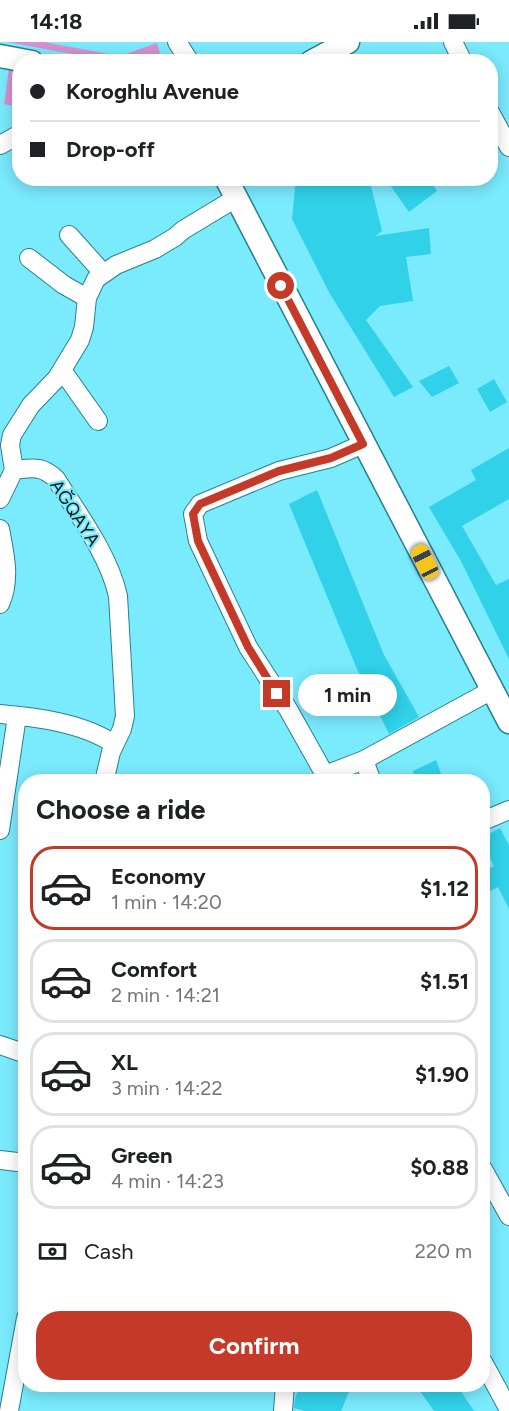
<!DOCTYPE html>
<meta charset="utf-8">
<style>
:root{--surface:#fff;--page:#f2f2f2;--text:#202124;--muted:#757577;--line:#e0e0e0;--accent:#c53928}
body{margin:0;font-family:Figtree,sans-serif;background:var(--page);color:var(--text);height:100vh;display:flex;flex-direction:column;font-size:22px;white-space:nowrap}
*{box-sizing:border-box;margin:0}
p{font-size:20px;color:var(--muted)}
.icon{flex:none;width:33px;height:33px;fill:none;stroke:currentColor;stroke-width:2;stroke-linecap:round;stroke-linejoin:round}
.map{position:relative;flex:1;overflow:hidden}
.side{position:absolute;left:18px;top:732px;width:472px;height:618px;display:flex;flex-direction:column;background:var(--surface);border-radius:24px;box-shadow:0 3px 15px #0003}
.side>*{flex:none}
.hud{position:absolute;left:12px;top:12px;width:486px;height:132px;border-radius:24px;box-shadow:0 3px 15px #0003;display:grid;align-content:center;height:132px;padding:0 18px;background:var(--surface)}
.end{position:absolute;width:27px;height:27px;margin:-14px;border:8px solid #c53928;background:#fff;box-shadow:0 0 0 3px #fff}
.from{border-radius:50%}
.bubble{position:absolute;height:42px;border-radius:21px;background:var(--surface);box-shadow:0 3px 15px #0003;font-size:20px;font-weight:700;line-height:42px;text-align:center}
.car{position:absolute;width:18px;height:36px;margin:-18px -9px;border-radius:8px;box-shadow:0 0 4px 2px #0007;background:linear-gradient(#f5c518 24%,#345 0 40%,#f5c518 0 76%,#345 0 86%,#f5c518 0)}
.hud b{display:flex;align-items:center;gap:21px;height:57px;font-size:22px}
.hud b+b{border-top:2px solid var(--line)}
.hud i{width:15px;height:15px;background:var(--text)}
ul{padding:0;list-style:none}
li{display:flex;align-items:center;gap:18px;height:84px;margin:0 12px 9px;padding:0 6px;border:3px solid var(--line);border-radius:24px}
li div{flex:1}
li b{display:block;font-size:22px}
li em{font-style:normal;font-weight:700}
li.current{border-color:var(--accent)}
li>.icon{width:54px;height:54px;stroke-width:1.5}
h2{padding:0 18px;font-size:27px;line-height:72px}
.pay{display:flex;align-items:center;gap:15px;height:66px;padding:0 18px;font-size:22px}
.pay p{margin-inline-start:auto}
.action{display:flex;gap:12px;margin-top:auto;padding:12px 18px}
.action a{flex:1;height:69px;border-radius:24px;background:var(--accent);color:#fff;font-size:24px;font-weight:700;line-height:69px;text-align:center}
.status{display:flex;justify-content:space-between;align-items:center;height:42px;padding:0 30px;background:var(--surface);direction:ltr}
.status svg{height:16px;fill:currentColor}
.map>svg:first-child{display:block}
.green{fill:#d791d0}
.building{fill:#30d1e9}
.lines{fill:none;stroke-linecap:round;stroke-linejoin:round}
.minor-casing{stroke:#26808e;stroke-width:20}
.tertiary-casing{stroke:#26808e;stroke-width:25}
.minor{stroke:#fff;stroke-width:18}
.tertiary{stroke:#fff;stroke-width:22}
.route{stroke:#c53928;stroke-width:8}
.labels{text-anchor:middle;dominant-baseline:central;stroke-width:4.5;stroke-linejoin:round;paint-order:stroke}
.street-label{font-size:18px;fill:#01181c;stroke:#7aeafd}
</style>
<div class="status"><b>14:18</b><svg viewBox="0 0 49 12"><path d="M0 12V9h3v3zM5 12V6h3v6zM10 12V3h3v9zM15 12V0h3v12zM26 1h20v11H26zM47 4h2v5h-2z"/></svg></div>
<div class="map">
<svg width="509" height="1369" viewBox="0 0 509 1369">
<rect width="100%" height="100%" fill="#7aeafd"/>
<!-- green -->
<path class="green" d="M7,0H44L120,14L157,1L162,19H110Z
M9,27L19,29V65L4,62Z"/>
<!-- building -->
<path class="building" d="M296,136H369L382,189L375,194L429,186L431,212L406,215L413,259L380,264L366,278L413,345L394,355L330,252L292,177Z
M385,136H428L437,149L409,170Z
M449,324L459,341L432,355L419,339Z
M494,337L507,360L490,370L477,347Z
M509,406V457L462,484L496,543L509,537V617L462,521L429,465L476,438L471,428Z
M317,448L384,613L419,675L389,692L357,627L289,462Z
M436,718L444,740H416L413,729Z
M500,786L509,803V867L498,845L483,853V830L494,824L483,803V795Z
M301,1342H352L341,1369H305L294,1366L295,1356Z
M415,1342H456L474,1369H434Z"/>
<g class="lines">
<!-- minor casing -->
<g class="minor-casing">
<path id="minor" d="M177,0L190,20
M453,0L463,20
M490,70L509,105
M0,103L20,92
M69,193L103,231
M29,216L64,243L87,256
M62,328L98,379
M0,457L14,428
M0,487C5,513 11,538 0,562
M0,672C36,675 83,681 114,702
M364,718L372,740
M325,733L364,718L492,648
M104,740L111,710L122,687L125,674L118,554C109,513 78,472 56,437C42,423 32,426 14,428L10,403L12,393L31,363L57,336L80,298L84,285L87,256L96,237L116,223L155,207L175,195L183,188L236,156
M329,740L288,667L248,605L198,499L193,472L200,462L279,429L331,416L363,402
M483,779L509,768
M0,788L17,674
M0,1003L26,1012
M0,1118L26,1121
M483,1127L509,1174
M483,1320L509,1368
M9,1369L26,1276
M283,1369L285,1342"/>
</g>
<!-- tertiary casing -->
<g class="tertiary-casing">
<path id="tertiary" d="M0,14L32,20
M311,20L348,0
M226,136L509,680"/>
</g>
<!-- minor -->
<use href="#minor" class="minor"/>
<!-- tertiary -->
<use href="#tertiary" class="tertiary"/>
</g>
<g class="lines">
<!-- route -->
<path class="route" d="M277,652L248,605L198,499L193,472L200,462L279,429L331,416L363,402L281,244"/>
</g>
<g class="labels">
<!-- street labels -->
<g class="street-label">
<text transform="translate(75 471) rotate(57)">AĞQAYA</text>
</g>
</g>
</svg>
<i class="end from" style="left:281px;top:244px"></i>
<i class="end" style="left:277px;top:652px"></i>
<div class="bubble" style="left:298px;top:632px;width:99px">1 min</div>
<i class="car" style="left:425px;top:520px;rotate:333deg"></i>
<div class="hud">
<b><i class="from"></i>Koroghlu Avenue</b>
<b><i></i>Drop-off</b>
</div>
<section class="side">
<h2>Choose a ride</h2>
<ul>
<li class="current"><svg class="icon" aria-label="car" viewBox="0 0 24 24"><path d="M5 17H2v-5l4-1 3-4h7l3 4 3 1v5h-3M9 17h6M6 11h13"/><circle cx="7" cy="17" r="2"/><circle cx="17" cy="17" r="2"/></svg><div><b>Economy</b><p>1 min · 14:20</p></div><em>$1.12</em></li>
<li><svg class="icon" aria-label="car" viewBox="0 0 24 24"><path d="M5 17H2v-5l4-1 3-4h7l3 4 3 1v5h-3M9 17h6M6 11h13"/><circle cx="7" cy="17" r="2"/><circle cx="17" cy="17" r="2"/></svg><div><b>Comfort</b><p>2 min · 14:21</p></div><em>$1.51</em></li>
<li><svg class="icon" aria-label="car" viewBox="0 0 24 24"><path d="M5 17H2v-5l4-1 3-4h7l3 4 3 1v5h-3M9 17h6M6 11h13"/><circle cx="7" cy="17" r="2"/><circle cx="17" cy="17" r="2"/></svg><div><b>XL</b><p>3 min · 14:22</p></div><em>$1.90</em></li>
<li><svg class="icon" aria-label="car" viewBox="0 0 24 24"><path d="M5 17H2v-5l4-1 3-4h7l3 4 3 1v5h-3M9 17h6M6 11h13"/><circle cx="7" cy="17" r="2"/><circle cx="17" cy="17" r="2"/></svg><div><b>Green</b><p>4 min · 14:23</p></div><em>$0.88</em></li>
</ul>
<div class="pay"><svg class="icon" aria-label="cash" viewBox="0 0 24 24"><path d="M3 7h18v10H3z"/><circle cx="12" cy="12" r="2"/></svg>Cash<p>220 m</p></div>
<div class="action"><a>Confirm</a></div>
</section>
</div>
